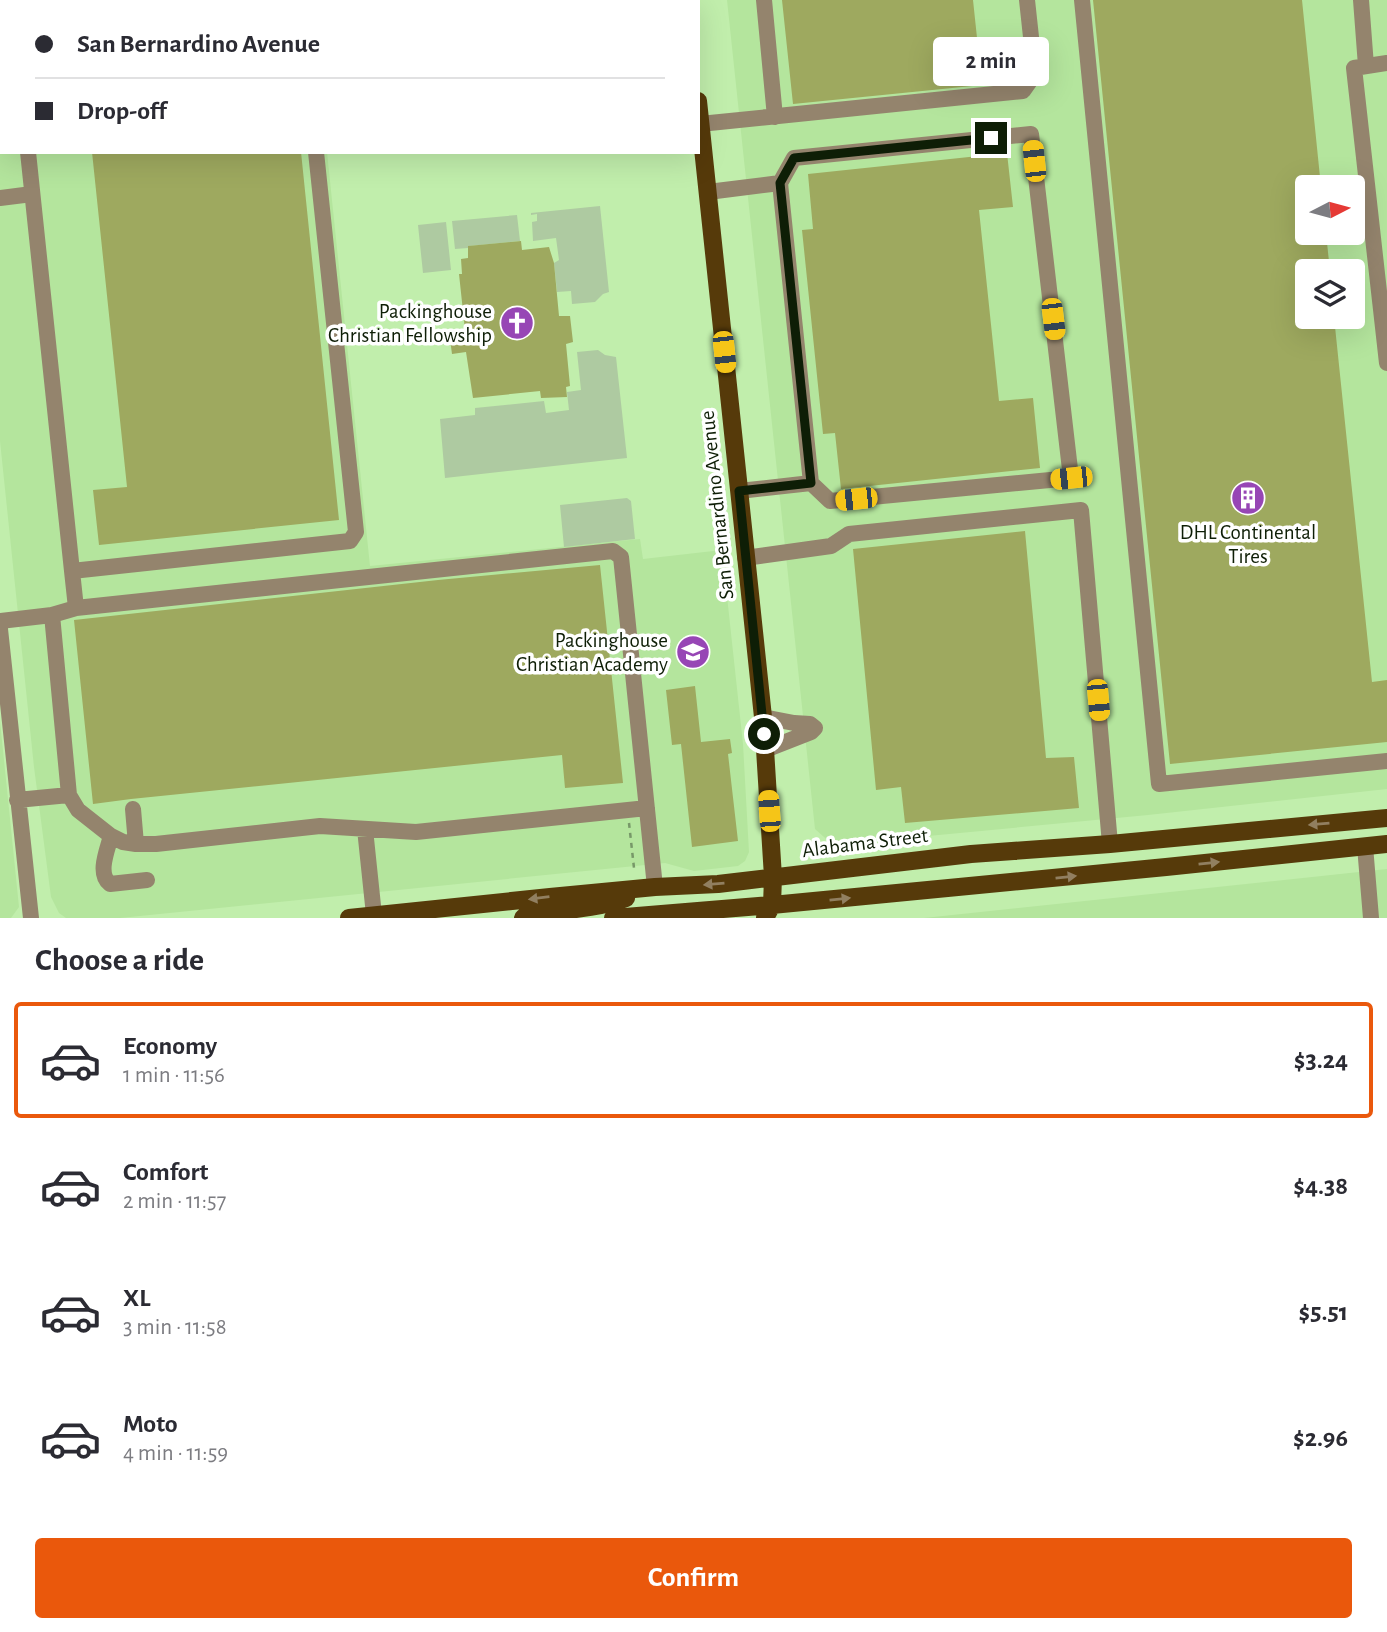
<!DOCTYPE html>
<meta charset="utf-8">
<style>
:root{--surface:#fff;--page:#f7f7f7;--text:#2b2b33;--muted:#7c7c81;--line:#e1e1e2;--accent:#ea580c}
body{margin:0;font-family:"Alegreya Sans",sans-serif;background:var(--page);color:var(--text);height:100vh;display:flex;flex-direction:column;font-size:26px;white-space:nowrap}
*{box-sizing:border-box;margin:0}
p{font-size:23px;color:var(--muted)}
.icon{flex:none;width:38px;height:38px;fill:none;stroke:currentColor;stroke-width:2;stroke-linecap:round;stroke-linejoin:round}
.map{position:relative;height:918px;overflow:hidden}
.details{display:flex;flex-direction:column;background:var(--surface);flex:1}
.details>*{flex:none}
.banner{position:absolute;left:0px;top:0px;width:700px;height:154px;box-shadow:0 7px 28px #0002;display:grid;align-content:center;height:154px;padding:0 35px;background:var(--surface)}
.needle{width:46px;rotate:84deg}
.tools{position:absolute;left:1295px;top:175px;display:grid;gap:14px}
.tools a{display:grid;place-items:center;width:70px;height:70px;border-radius:7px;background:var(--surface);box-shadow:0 7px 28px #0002;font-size:35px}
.end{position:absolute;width:32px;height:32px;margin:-16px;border:9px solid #0e1e06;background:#fff;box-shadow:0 0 0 4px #fff}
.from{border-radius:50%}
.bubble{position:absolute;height:49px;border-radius:7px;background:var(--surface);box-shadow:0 7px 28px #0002;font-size:23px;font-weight:700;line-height:49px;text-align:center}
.car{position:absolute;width:21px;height:42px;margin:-21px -10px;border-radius:9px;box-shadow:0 0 5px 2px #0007;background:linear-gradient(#f5c518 24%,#345 0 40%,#f5c518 0 76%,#345 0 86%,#f5c518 0)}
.banner b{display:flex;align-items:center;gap:24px;height:66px;font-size:26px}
.banner b+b{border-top:2px solid var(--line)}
.banner i{width:18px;height:18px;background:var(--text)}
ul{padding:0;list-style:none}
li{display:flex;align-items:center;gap:21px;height:116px;margin:0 14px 10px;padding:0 21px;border:4px solid transparent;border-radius:7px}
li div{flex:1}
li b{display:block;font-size:26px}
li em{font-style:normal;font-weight:700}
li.selected{border-color:var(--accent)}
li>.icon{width:63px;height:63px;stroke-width:1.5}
h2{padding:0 35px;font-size:32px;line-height:84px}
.action{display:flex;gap:14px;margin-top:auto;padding:14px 35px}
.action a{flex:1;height:80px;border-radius:7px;background:var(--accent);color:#fff;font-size:28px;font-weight:700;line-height:80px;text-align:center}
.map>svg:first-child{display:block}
.built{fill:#b4e59d;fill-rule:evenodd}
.green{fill:#aecaa1}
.building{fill:#9ea95f}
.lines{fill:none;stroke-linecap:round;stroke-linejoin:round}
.path{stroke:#779868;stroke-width:2.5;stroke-dasharray:5 5;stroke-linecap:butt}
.minor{stroke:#94846d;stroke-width:16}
.major{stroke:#563a0a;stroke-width:18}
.oneway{fill:#917f60}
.route{stroke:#0e1e06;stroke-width:9}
.labels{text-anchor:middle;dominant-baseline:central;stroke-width:7;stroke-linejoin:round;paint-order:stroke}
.poi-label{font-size:21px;fill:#0e1e06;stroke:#fff;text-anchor:end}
.street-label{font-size:21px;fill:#0e1e06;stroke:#fff}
</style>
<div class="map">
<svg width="1387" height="918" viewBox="0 0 1387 918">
<rect width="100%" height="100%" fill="#c1eeac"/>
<!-- built -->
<path class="built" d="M0,0H312V2H2V152H327L370,566L640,539L643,559L722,550L743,744L749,852L745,861L738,866L694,871L665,863L120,918H66L59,913L51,897L34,767L0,441Z
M727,0H1387V789L1148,815L833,845L815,829ZM1307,187H1353V233H1307ZM1307,271H1353V317H1307Z
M0,721L19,907L11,918H0Z
M1387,869V918H924Z"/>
<!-- green -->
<path class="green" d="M312,0H666V2H312Z
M600,206L609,292L603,294L595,302L572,304L571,291L557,292L554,263L559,260L556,238L533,241L532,222L537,221V214L531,215V213Z
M517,215L520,241L469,246L468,248L455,249L452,221Z
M446,222L451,270L423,273L418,225Z
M598,350L605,355L616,357L627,458L445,478L440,419L475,415V408L544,401L546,413L569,410L567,392L581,390L577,352Z
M627,498L631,501L635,539L564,547L560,505Z"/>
<!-- building -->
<path class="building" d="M782,0H973L982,85L793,104Z
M1093,0H1302L1321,187H1307V233H1326L1330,271H1307V317H1334L1372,682L1387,680V742L1170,764Z
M92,152H301L339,520L99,545L93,490L127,487Z
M1007,153L1013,207L979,210L999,401L1033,398L1040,468L841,489L835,433L823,434L802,230L813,229L808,174Z
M521,241L522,250L549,247L554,263L559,316H570L573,342L566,344L570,386L566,387L567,397L541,398L540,391L473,398L466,352L452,354L449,332L465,330L459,274H462L461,259L468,258V246Z
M1025,531L1046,758L1074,757L1079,808L905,823L901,787L876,790L853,549Z
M600,565L623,783L565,788L562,755L131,799L93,804L74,620L438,580Z
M695,686L701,742L730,739L732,753L728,754L738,841L692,847L681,744L672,745L666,690Z"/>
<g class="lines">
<!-- path -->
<path class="path" d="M629,823L634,868"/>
<!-- minor -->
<path class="minor" d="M12,0V2
M300,0V2
M764,0L775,117
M1082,0L1159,784L1387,761
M1361,0L1366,66
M1387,63L1354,68L1387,363
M700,124L1023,91L1035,74L1027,0
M28,152L72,571
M780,183L811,483
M708,192L780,183L794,158L1031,134L1071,478L830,501L811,483L739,491
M0,198L32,194
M745,558L831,546L849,534L1081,510L1110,844
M76,608L613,551L621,557L655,887
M52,615L69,795L78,810L111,836L123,842L136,844H156L320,826L416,832L647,808
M0,621L52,615L76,608L72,571L350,541L356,532L316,152
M0,629L31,918
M763,717L794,723L810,724L815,728
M765,750L811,732L815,728
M17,800L69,795
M133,809L136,844
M365,829L374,915
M111,836C107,851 97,874 110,884L147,880
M1365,846L1371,918"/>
<!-- major -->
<path class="major" d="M688,0L689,2
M698,101L763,717L773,877L772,905L765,918
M349,918L550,897L655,887L718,884L971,854L1110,844L1387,818
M523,918L527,915L532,914C563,910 596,909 626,898
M613,918L772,905L1166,867L1387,844"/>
</g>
<!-- one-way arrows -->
<defs><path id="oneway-solid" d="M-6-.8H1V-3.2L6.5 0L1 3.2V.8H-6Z" transform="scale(1.75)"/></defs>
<g class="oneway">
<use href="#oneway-solid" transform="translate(1319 824) rotate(175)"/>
<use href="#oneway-solid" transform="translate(1209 863) rotate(-6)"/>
<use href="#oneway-solid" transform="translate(1066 877) rotate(-6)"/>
<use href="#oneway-solid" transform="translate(714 884) rotate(175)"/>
<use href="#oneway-solid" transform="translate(539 898) rotate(173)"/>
<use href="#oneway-solid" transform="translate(840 899) rotate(-6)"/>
</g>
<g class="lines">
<!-- route -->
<path class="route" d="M764,734L739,491L811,483L780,183L794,158L991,138"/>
</g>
<!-- icons -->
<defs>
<g id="church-disc" transform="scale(1.75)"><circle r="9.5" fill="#9746b5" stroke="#fff"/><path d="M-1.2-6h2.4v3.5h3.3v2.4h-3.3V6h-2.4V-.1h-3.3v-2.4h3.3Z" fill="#fff"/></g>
<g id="building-disc" transform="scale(1.75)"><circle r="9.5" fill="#9746b5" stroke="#fff"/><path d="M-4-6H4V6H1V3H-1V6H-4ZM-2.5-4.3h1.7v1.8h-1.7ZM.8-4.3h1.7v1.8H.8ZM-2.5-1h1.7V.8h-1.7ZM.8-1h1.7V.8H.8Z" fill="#fff"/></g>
<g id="school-disc" transform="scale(1.75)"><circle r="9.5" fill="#9746b5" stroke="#fff"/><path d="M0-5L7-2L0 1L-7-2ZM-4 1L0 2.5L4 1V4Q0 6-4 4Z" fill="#fff"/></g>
</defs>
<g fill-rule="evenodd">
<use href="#church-disc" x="517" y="323"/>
<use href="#building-disc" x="1248" y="498"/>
<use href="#school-disc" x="693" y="652"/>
</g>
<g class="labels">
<!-- poi labels -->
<g class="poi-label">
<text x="492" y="311">Packinghouse<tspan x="492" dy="24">Christian Fellowship</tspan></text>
<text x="1248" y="532" text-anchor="middle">DHL Continental<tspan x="1248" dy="24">Tires</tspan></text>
<text x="668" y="640">Packinghouse<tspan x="668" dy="24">Christian Academy</tspan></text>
</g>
<!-- street labels -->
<g class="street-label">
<text transform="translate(717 505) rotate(-96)">San Bernardino Avenue</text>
<text transform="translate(865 843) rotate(-7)">Alabama Street</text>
</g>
</g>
</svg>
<div class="tools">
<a><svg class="needle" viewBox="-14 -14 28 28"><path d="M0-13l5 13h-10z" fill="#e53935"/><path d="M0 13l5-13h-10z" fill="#7c7c81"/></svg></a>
<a><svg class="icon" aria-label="layers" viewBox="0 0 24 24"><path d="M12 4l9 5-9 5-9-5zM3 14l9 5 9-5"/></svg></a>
</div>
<i class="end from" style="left:764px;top:734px"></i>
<i class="end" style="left:991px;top:138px"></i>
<div class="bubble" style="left:933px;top:37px;width:116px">2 min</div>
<i class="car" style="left:1034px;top:161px;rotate:354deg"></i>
<i class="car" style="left:1053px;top:319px;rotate:173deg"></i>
<i class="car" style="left:724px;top:352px;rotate:174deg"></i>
<i class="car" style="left:1071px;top:478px;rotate:264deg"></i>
<i class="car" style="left:856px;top:499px;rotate:264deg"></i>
<i class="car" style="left:1098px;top:700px;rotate:175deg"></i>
<i class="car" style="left:769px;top:811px;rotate:356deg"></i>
<div class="banner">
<b><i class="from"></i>San Bernardino Avenue</b>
<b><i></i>Drop-off</b>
</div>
</div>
<section class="details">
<h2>Choose a ride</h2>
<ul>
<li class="selected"><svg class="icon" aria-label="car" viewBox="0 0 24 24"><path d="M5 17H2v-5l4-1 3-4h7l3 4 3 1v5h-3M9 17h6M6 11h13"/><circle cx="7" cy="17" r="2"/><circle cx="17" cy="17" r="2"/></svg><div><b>Economy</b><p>1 min · 11:56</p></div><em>$3.24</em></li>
<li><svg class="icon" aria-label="car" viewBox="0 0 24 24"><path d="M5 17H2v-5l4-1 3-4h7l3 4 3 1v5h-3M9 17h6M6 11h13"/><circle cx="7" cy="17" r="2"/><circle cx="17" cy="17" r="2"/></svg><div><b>Comfort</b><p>2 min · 11:57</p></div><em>$4.38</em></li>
<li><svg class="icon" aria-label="car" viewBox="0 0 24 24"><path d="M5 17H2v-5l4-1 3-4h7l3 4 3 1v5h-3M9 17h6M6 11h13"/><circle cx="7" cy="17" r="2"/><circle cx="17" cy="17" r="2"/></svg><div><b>XL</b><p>3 min · 11:58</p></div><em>$5.51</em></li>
<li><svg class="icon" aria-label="car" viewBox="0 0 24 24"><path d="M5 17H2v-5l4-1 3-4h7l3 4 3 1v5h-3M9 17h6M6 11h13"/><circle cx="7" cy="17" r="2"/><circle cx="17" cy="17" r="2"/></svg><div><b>Moto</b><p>4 min · 11:59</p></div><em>$2.96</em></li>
</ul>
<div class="action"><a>Confirm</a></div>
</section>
